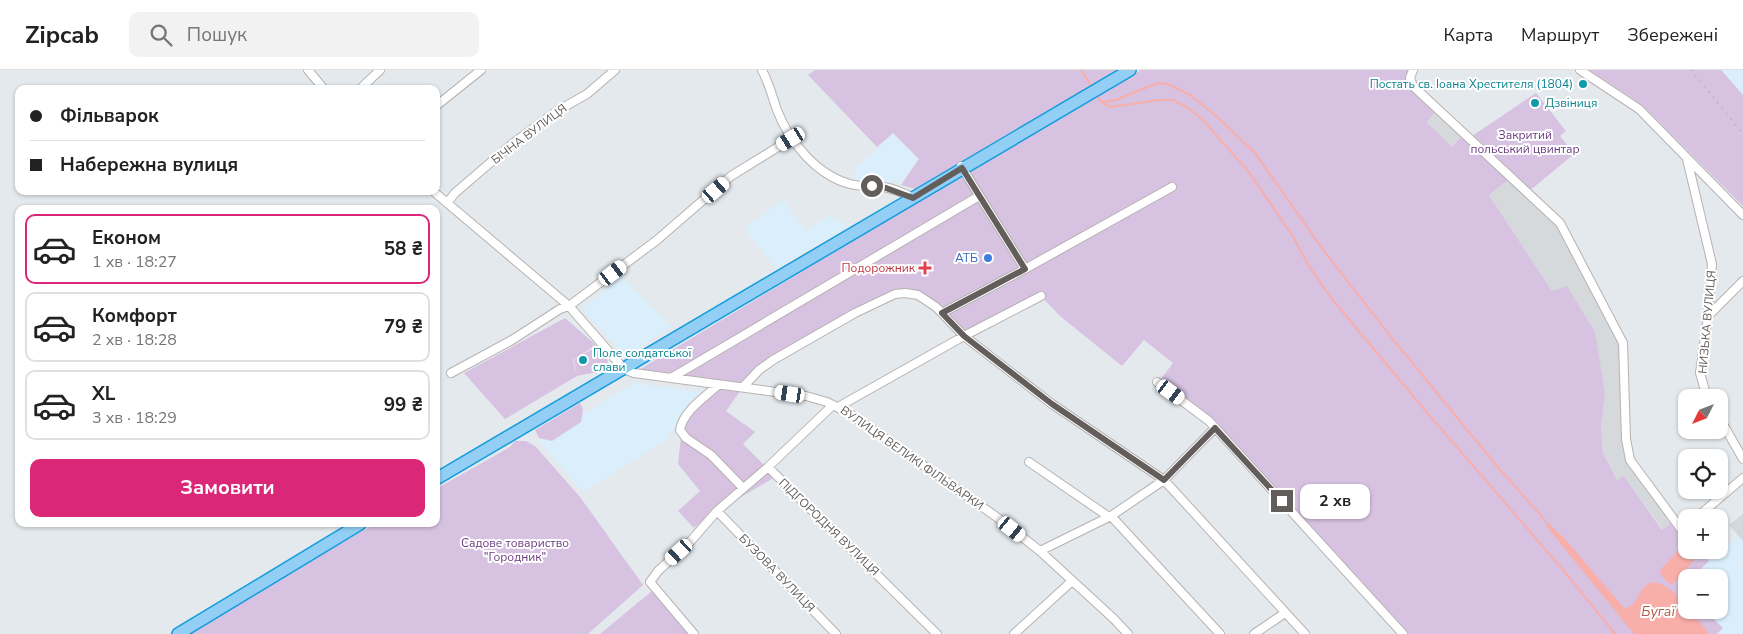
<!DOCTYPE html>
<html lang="uk">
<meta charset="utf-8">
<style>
:root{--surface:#fff;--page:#f2f2f2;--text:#222;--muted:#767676;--line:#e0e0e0;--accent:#db2777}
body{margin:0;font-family:"Nunito Sans",sans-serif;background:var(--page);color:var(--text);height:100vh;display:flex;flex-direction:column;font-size:19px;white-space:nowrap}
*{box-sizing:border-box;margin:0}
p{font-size:16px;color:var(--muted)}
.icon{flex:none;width:28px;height:28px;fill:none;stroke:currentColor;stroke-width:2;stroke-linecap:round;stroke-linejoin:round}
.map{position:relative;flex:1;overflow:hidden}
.panel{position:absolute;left:15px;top:135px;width:425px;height:322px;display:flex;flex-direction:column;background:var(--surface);border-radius:10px;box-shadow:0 1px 4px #0004}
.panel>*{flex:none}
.guide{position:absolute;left:15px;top:15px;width:425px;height:110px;border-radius:10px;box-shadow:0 1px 4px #0004;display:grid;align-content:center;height:110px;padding:0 15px;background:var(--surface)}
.needle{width:32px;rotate:228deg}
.tools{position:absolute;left:1678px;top:319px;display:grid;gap:10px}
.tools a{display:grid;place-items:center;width:50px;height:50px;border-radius:10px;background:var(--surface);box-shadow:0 1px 4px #0004;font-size:25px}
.end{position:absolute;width:22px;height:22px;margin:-11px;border:6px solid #635d5b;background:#fff;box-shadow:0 0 0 2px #fff}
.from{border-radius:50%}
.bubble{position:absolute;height:35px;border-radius:10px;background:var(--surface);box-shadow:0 1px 4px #0004;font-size:16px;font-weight:700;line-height:35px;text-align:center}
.car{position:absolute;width:15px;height:30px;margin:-15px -8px;border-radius:6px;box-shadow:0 0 4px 1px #0007;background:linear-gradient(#fff 24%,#345 0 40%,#fff 0 76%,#345 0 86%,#fff 0)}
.guide b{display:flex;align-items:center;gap:18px;height:48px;font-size:19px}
.guide b+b{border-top:1px solid var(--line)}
.guide i{width:12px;height:12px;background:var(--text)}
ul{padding:9px 0 0;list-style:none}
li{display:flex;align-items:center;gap:15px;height:70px;margin:0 10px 8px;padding:0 5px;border:2px solid var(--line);border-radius:10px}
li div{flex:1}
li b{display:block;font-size:19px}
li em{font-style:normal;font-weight:700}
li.current{border-color:var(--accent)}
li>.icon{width:45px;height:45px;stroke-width:1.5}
.cta{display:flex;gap:10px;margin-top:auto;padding:10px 15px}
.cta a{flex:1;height:58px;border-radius:10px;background:var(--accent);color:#fff;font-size:20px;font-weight:700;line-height:58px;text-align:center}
header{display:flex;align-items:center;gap:30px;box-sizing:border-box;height:70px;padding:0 25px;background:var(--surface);border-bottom:1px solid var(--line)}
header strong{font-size:24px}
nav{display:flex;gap:28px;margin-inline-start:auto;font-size:18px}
.search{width:350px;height:45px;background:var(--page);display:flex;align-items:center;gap:12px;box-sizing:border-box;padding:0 18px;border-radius:10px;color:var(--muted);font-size:19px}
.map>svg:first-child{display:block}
.commercial{fill:#daeefb}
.industrial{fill:#d6d9dc}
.education{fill:#d2d8dd}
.green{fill:#d7c2e2}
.water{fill:#f8aea9}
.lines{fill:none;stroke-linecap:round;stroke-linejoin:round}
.stream{stroke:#f8aea9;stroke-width:2}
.minor-casing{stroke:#b7b2b1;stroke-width:10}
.highway-casing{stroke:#139cdd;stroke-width:14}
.minor{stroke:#fff;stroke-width:8}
.highway{stroke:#93cff4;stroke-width:11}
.rail{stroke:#b1b0b0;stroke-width:2;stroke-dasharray:1 6;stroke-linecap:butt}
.route{stroke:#635d5b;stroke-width:6}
.culture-dot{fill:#0f9aa8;stroke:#fff;stroke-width:2}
.shop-dot{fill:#3f7fe0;stroke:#fff;stroke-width:2}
.health-dot{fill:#e0444e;stroke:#fff;stroke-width:2}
.labels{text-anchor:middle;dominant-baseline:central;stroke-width:4;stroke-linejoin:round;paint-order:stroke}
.culture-label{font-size:12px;fill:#0d838f;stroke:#fff;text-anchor:start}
.street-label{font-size:12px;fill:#635d5b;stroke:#fff}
.park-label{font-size:12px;fill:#6b3c81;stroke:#fff}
.shop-label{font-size:12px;fill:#366cbe;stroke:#fff;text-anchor:end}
.health-label{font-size:12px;fill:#be3a42;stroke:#fff;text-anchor:end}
.water-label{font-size:14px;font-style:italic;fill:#b1594a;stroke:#fff}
</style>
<header>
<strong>Zipcab</strong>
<div class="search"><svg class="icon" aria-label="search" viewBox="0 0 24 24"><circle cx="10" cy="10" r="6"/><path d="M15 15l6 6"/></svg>Пошук</div>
<nav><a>Карта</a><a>Маршрут</a><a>Збережені</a></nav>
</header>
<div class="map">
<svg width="1743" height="564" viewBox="0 0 1743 564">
<rect width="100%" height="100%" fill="#e3e9ed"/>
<!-- commercial -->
<path class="commercial" d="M1721,0H1743V25Z
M893,65L918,89L900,114L895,110L891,114L854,115L857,97Z
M783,130L806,161L830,145L847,157L776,198L744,159Z
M622,207L672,257L625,287L582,239Z
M634,313L700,322L665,371L583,422L539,371Z
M1739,466L1743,471V489L1740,493L1743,496V564H1717L1722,558L1704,540H1719V508H1692L1712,488L1713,490Z"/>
<!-- industrial -->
<path class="industrial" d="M1438,39L1465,63L1452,77L1427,52Z
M1511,108L1560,153L1623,273L1630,390L1674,451L1663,460L1624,406L1617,410L1603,383L1601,357L1605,324L1552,221L1489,125Z"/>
<!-- education -->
<path class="education" d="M1743,444V471L1729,455Z"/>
<!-- green -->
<path class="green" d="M815,0H1122L1064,31L915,119L901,115L919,89L893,63L877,77L808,5Z
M1141,0H1413L1410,8L1438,39L1427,52L1452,77L1465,63L1471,68L1475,64L1536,23L1566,61L1560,66L1574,84L1528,122L1512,107L1489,125L1552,221L1567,216L1595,262L1605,324L1601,357L1603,383L1617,410L1624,406L1662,460L1674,451L1686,465V480H1699L1709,491L1692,507L1686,508V514L1682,519L1686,523V540H1704L1723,558L1717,564H1408L1218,355L1159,312L1173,293L1144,270L1122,296L1060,246L1041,226L964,266L927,229L895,224L773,290L743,317L726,341L755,362L743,374L764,395L777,406L717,441L715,439L694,458L678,441L700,421L678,394L681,366L686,347L709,314L634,303L969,101Z
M1589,0H1721L1743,25V136L1641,34Z
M565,248L596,275L573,290L577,306L505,349L464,303Z
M597,276C604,283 610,289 608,300L577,306L574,290Z
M580,333L583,339L581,352L552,371L539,368L535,360Z
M515,371H526L535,376L580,427L643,515L588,564H189L230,537L375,454H436V419L510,377Z
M652,521L689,564H600Z"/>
<!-- water -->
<path class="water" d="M1544,449L1565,469L1624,538C1639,536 1636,521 1648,514C1659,507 1685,528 1686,540H1689L1707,561L1708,564H1634L1547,457Z
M1680,479C1687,479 1692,484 1693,491L1677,511L1671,514L1667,512L1660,503L1661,499Z"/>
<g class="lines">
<!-- stream -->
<path class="stream" d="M1081,0L1092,17
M1097,25L1101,32L1116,30L1150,16L1159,13L1168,14L1190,25L1214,44L1255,83L1324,181L1392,268L1496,395L1544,449
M1101,32L1111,37L1159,30H1173L1188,38L1201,48L1248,101L1292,165L1310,198L1332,229L1418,332L1564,501L1615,564"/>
<!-- minor casing -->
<g class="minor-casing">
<path id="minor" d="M308,0L324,19
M762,0C769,13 772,26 777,40C789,71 816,105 850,114C861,117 873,116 884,117C894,119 904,123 913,128
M1413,0L1410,8L1413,16L1560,153L1623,273L1626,369L1630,390L1681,459L1686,455
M1580,0L1639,39L1743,145
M360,19L380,0
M436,36L481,0
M1687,89L1712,194L1708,246L1700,303L1707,328
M961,96L1025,199L1172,117
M433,121L569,236L624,299L634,303L806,326L827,332L852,345L998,448L1040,481L1114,549L1128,564
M447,133L455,123L512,74L557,41L587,24L615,0
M942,243L1025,199
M1708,246L1743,211
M451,303L512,270L560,239L569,236L657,170L731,106L791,69
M671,308L979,126
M1157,312L1209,351L1403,564
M718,315C705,327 683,341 680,360L686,368L711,385L743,418
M743,317L759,300L773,290L855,243L895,224L905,223L918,225L936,237L964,266L1052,334L1164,410L1305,564
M838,337L964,266L1041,226
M1719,347L1743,389
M1029,392L1109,447
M768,397L937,564
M717,441L836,564
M1111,446L1220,564
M1696,448L1743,408
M1040,481L1111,446L1164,410L1215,358
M694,564L650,512L658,501L689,473L717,441L768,397L833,335
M1014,564L1072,511
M1254,564L1285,543"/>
</g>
<!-- highway casing -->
<g class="highway-casing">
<path id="highway" d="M436,409L1130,0
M178,564L360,454"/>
</g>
<!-- minor -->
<use href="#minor" class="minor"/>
<!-- highway -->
<use href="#highway" class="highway"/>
<!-- rail -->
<path class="rail" d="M1691,0L1743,64"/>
</g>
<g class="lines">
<!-- route -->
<path class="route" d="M872,116L886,118L913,128L962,98L1025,199L942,243L964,266L1052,334L1164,410L1215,358L1282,431"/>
</g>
<!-- markers -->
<g class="culture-dot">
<circle cx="1583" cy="14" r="5"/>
<circle cx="1535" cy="33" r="5"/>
<circle cx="583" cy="290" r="5"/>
</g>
<circle class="shop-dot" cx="988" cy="188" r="5"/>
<path class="health-dot" d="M922.5 190.5h5v5h5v5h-5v5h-5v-5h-5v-5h5z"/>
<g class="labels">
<!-- culture labels -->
<g class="culture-label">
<text x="1573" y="14" text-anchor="end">Постать св. Іоана Хрестителя (1804)</text>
<text x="1545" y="33">Дзвіниця</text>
<text x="593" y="283">Поле солдатської<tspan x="593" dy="14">слави</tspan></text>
</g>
<!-- street labels -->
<g class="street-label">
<text transform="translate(529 64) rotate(-37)">БІЧНА ВУЛИЦЯ</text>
<text transform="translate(1707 252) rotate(-85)">НИЗЬКА ВУЛИЦЯ</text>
<text transform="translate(912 388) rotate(35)">ВУЛИЦЯ ВЕЛИКІ ФІЛЬВАРКИ</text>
<text transform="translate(829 457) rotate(44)">ПІДГОРОДНЯ ВУЛИЦЯ</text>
<text transform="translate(777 503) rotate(46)">БУЗОВА ВУЛИЦЯ</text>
</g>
<!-- park labels -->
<g class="park-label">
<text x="1525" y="65">Закритий<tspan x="1525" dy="14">польський цвинтар</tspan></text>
<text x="515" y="473">Садове товариство<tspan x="515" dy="14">"Городник"</tspan></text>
</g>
<!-- shop labels -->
<g class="shop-label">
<text x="978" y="188">АТБ</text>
</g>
<!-- health labels -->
<g class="health-label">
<text x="915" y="198">Подорожник</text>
</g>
<!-- water labels -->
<g class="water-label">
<text x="1658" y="541">Бугаї</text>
</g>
</g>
</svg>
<div class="tools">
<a><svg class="needle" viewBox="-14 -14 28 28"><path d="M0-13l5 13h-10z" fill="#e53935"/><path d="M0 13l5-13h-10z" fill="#767676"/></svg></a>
<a><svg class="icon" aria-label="locate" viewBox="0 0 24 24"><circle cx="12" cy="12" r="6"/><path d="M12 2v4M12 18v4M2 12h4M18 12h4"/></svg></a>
<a>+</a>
<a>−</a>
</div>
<i class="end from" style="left:872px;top:116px"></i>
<i class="end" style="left:1282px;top:431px"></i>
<div class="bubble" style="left:1300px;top:414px;width:70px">2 хв</div>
<i class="car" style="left:791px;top:69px;rotate:239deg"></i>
<i class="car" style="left:716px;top:120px;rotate:49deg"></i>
<i class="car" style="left:613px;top:203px;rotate:53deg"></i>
<i class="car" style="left:1171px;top:322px;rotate:126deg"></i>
<i class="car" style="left:790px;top:324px;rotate:279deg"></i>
<i class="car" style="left:1012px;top:459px;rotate:129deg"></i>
<i class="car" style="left:679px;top:482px;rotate:228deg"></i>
<div class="guide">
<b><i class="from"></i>Фільварок</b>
<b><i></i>Набережна вулиця</b>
</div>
<section class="panel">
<ul>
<li class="current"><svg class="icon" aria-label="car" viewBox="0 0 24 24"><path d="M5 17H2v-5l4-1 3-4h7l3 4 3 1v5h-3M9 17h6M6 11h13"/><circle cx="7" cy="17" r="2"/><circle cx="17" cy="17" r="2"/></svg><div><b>Економ</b><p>1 хв · 18:27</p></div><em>58 ₴</em></li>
<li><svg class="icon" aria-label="car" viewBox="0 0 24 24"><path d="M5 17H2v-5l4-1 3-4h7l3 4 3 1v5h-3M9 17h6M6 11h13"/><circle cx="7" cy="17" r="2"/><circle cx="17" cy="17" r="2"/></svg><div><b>Комфорт</b><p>2 хв · 18:28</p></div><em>79 ₴</em></li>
<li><svg class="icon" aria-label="car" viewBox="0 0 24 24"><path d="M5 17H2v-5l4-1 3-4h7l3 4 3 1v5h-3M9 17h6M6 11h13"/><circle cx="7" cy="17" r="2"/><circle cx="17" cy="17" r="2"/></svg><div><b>XL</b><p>3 хв · 18:29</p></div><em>99 ₴</em></li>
</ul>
<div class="cta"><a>Замовити</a></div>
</section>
</div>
